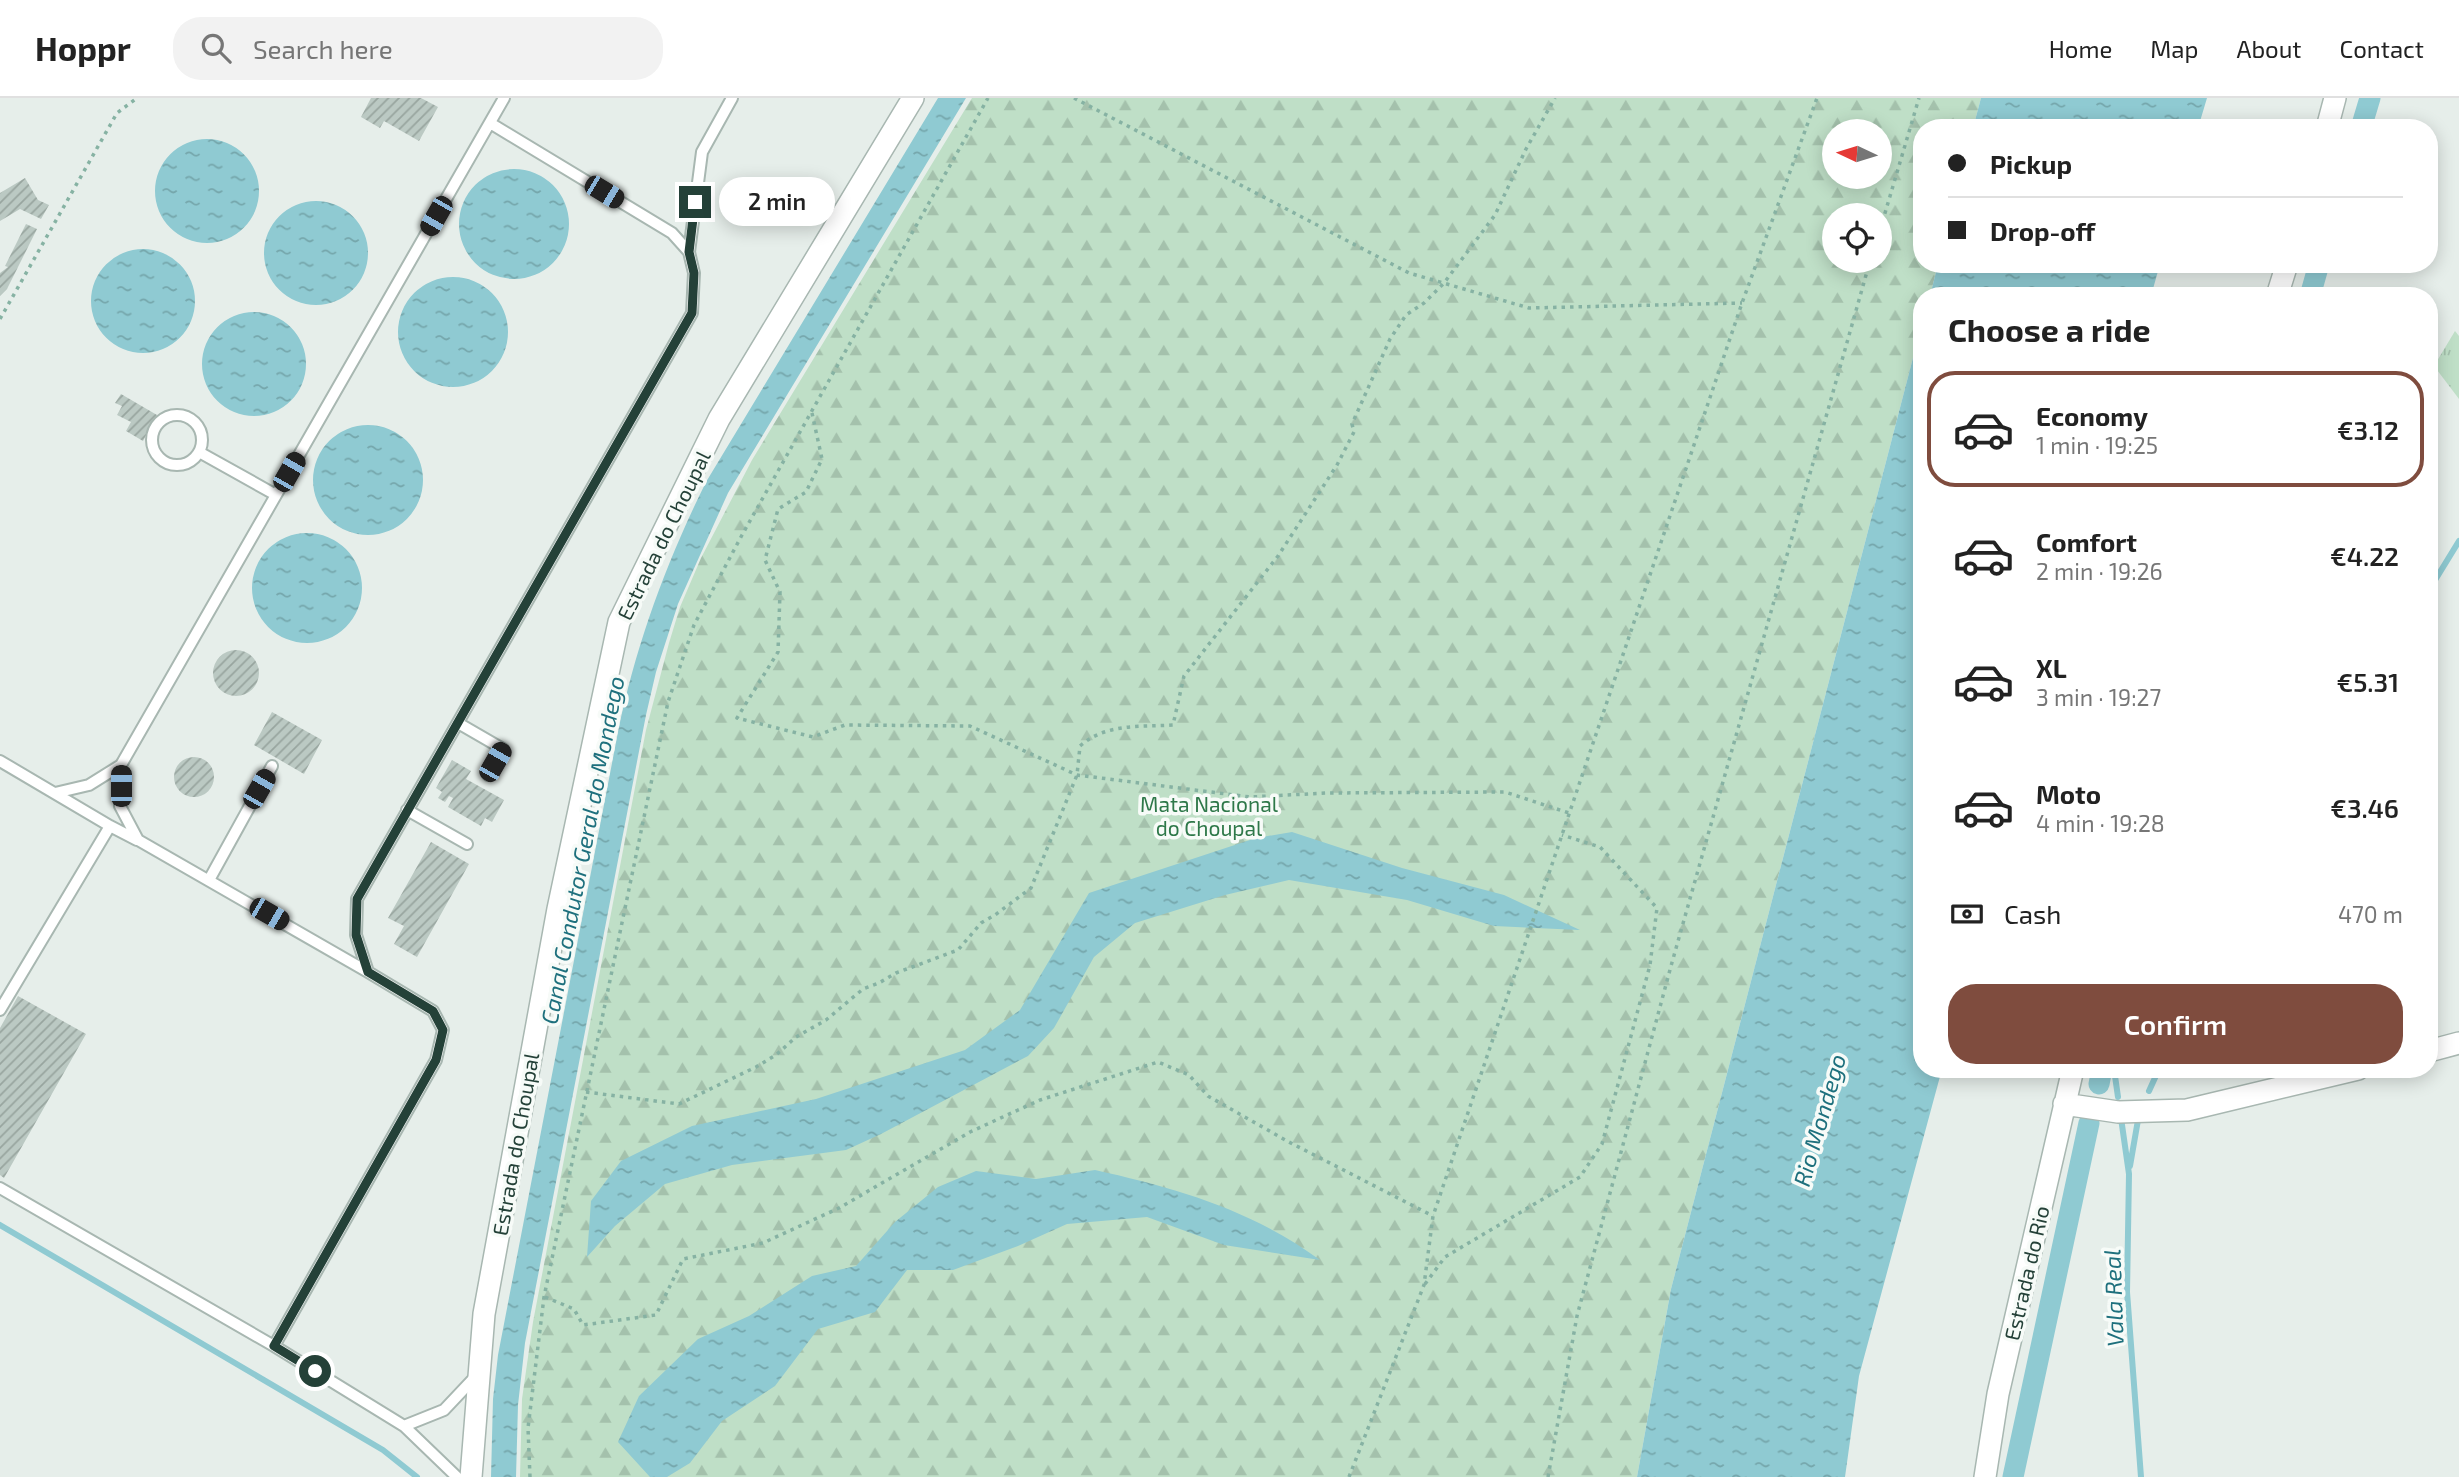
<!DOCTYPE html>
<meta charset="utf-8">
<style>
:root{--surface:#fff;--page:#f2f2f2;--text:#222;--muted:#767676;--line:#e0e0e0;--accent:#7f4c3e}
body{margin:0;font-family:"Exo 2",sans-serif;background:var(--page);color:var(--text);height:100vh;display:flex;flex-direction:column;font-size:26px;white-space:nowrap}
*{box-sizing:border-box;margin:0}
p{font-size:23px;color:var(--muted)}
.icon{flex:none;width:38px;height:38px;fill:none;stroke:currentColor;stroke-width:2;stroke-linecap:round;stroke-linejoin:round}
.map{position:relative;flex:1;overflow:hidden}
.details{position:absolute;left:1913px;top:189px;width:525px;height:791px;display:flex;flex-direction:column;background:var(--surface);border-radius:28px;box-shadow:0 4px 18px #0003}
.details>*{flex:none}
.banner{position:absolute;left:1913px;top:21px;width:525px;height:154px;border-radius:28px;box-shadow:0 4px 18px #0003;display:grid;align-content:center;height:154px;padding:0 35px;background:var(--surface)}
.needle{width:46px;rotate:274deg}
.fabs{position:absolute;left:1822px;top:21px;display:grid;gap:14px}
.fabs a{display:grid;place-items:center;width:70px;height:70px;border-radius:50%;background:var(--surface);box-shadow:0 4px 18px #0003;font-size:35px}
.end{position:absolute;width:32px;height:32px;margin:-16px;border:9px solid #244138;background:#fff;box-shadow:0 0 0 4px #fff}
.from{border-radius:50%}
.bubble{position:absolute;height:49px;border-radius:24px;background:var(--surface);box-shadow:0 4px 18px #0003;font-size:23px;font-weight:600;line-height:49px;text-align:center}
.car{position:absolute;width:21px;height:42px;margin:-21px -10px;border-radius:9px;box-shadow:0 0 5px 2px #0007;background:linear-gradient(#222 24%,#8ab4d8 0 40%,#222 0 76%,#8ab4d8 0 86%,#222 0)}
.banner b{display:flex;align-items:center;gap:24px;height:66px;font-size:26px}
.banner b+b{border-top:2px solid var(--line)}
.banner i{width:18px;height:18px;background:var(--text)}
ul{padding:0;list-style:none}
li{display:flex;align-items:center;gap:21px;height:116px;margin:0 14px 10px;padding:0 21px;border:4px solid transparent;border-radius:28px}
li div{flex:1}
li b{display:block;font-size:26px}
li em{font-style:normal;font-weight:600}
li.selected{border-color:var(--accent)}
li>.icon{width:63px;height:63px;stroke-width:1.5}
h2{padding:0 35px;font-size:32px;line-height:84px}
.pay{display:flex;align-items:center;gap:18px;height:77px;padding:0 35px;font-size:26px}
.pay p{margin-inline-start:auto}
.primary-button{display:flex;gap:14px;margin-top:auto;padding:14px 35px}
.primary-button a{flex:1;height:80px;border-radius:28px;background:var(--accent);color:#fff;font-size:28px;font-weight:600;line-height:80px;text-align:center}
header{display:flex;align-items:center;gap:42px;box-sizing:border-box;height:98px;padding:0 35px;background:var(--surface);border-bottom:2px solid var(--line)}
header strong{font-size:33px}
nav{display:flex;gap:38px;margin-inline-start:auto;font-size:24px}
.search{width:490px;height:63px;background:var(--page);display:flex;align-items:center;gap:18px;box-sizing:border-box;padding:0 24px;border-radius:28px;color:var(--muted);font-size:26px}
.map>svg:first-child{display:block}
.grass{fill:url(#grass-tufts)}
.forest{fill:url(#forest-firs);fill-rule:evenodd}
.water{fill:url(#water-ripples)}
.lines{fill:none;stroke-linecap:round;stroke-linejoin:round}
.stream{stroke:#8fcad2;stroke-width:6}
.canal{stroke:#8fcad2;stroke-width:21}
.building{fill:url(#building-hatch)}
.service-casing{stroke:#a8b7b1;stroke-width:14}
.minor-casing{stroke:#a8b7b1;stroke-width:24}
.path{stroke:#86b2a3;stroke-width:3.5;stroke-dasharray:3.5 5;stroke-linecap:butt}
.service{stroke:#fff;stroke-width:10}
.minor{stroke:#fff;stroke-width:21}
.route{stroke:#244138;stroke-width:9}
.labels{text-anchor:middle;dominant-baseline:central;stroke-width:7;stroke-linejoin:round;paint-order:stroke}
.street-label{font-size:21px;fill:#244138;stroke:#f7fbf8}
.park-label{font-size:21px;fill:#2e7849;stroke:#f7fbf8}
.water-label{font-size:23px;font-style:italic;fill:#1e707d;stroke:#f7fbf8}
</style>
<header>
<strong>Hoppr</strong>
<div class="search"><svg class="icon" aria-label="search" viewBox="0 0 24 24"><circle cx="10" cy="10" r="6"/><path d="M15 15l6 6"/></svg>Search here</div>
<nav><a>Home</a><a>Map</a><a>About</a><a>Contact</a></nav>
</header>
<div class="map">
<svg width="2459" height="1379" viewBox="0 0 2459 1379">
<defs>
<pattern id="grass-tufts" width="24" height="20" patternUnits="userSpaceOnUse" patternTransform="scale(1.75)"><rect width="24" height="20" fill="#bfdfc7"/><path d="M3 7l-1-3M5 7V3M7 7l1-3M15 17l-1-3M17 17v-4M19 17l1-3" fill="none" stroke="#a4c1ac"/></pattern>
<pattern id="forest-firs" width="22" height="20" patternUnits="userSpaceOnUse" patternTransform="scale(1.75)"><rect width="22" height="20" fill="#bfdfc7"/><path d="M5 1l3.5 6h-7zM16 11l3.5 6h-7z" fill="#a4c1ac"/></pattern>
<pattern id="water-ripples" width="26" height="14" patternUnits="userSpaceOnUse" patternTransform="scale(1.75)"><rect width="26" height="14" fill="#8fcad2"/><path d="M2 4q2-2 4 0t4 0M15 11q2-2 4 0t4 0" fill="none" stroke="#75a6ab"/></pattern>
<pattern id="building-hatch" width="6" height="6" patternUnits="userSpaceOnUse" patternTransform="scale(1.75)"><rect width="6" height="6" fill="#bbc9c3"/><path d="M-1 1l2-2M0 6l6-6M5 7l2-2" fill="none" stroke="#98a59f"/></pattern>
</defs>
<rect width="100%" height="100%" fill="#e6eeea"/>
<!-- grass -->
<path class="grass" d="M2455,233L2459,238V301L2434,268Z"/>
<!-- forest -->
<path class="forest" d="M972,0H1981L1973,30H1922V166H1938L1930,198H1922L1921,229L1671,1191L1637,1379H520L522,1301L533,1224L646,632L669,545L680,509L701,460L752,362ZM1834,33H1880V79H1834ZM1834,117H1880V163H1834Z"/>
<!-- water -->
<path class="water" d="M938,0H966L728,395L678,506L656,574L646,617L525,1245L518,1307L516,1379H491L493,1301L498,1257L618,634C636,546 666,465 706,384Z
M1981,0H2207L2198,30H1973Z
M155 93a52 52 0 1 1 104 0a52 52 0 1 1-104 0Z
M459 126a55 55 0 1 1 110 0a55 55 0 1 1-110 0Z
M264 155a52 52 0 1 1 104 0a52 52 0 1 1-104 0Z
M91 203a52 52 0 1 1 104 0a52 52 0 1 1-104 0Z
M1938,166H2160L2151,198H1930Z
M398 234a55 55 0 1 1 110 0a55 55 0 1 1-110 0Z
M202 266a52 52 0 1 1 104 0a52 52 0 1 1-104 0Z
M1921,229L1922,971H1942L1859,1278L1845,1379H1637L1671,1191Z
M313 382a55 55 0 1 1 110 0a55 55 0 1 1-110 0Z
M252 490a55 55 0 1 1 110 0a55 55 0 1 1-110 0Z
M1292,734L1402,770L1504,797L1580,832L1494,828L1407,802L1289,782L1225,797L1135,825L1094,859L1054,930L1028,958L881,1036L846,1052L732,1067L665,1086L615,1128L587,1159L591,1103L621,1063L692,1028L816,1001L965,952L1020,912L1089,795L1256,740Z
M1095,1072C1176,1090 1252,1112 1320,1162L1224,1147L1147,1119L1067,1126L1018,1148L953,1172H907L875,1214L818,1231L775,1288L722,1323L690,1365L667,1379H650L618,1344L639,1298L698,1241L749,1218L812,1178L856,1168L895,1124L938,1089L976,1073L1036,1081Z"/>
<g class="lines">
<!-- stream -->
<path class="stream" d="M2429,492L2459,443
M2114,971L2118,999
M2149,993L2159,971
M2121,1020L2129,1076L2127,1194L2141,1379
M2130,1068L2138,1022
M0,1127L383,1352L417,1379"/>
<!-- canal -->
<path class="canal" d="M2361,30L2370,0
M2310,198L2319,166
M2099,986L2102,971
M2013,1379L2089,1025"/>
</g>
<!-- building -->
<path class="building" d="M371,0H421L438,9L419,43L384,23L380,30L361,19Z
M25,80L38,102L49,107L41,121L20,111L0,123V95Z
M26,126L37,131L7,191L0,198V175L8,169L5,168Z
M121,296L157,317L143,343L126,333L131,324L117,317L122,308L115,305Z
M213 575a23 23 0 1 1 46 0a23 23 0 1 1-46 0Z
M272,614L322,642L304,676L254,647Z
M174 679a20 20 0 1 1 40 0a20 20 0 1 1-40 0Z
M452,662L471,673L466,681L504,702L492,724L485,720L481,728L448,709L453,700L449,698L445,704L438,700L442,694L436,690Z
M431,744L469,766L417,859L394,846L404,828L388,820Z
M18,898L86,936L4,1080L0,1077V930Z"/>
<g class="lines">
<!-- service casing -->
<g class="service-casing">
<path id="service" d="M689,154L702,54L732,0
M152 342a25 25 0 1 1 50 0a25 25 0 1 1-50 0Z
M199,354L276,397
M458,625L503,651L488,677
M0,663L110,728L137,742
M55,695L89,687L121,667
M407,712L467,746
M209,782L272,668
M368,874L138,742L120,708L121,667L504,0
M0,912L110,728
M0,1090L274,1248L404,1328
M274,1248L436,962L443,932L433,913L368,874L356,837L357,801L692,215L694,175L689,154L672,135L490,25
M457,1379L404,1328L444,1312L477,1277"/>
</g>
<!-- minor casing -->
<g class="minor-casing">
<path id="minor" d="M2327,30L2335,0
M2277,198L2287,166
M2429,953L2459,945
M2064,1006L2118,1014L2187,1012L2358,971
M471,1379L484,1216L558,811L619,524L719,321L913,0
M1985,1379L1998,1296L2073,971"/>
</g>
<!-- path -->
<path class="path" d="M1074,0L1409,175L1529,210L1742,205
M1880,132L1919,0
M0,221L117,15L137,0
M812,315L822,361L806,394L778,411L765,462L780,494L778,554L737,620L813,639L845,627L970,628L1077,677L1250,699L1327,695L1505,694L1569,715
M586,994L679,1006L756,969L776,957L796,939L826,922L863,891L879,885L896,875L958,852L981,825L995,817L1031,790L1077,677L1080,648C1106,625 1140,629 1173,627L1184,578L1278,458L1337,367L1354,334L1352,326L1390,241L1406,217L1424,205L1444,185L1495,117L1526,51L1555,0
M1425,1186L1445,1159L1580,1079L1602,1046L1650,867L1657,810L1600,749L1562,737
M545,1199L574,1211L583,1227L656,1217L683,1161L763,1145L839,1110L970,1034L1040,1002L1158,964L1189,977L1208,998L1287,1043L1433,1118
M530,1379L528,1330L544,1199L668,604L694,527L742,437L988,0
M1349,1379L1424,1187L1433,1118L1742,205L1817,0
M1548,1379L1577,1218L1671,868L1870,163"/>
<!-- service -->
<use href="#service" class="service"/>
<!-- minor -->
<use href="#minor" class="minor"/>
</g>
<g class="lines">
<!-- route -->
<path class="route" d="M315,1273L274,1248L436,962L443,932L433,913L368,874L356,837L357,801L692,215L694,175L689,154L695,104"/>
</g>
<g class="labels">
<!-- street labels -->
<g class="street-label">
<text transform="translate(663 437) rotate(-64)">Estrada do Choupal</text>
<text transform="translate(515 1046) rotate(-80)">Estrada do Choupal</text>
<text transform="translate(2026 1175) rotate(-77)">Estrada do Rio</text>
</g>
<!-- park labels -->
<g class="park-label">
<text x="1209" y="705">Mata Nacional<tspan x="1209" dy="24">do Choupal</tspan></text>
</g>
<!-- water labels -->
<g class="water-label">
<text transform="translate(582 752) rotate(-79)">Canal Condutor Geral do Mondego</text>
<text transform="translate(1819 1022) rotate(-74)">Rio Mondego</text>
<text transform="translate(2113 1200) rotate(-92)">Vala Real</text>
</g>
</g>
</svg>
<div class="fabs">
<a><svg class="needle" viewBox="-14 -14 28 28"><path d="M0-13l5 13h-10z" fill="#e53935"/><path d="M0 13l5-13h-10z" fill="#767676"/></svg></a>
<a><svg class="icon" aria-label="locate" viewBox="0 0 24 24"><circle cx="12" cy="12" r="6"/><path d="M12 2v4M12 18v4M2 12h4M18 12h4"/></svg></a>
</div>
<i class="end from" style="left:315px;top:1273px"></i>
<i class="end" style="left:695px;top:104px"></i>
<div class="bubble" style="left:719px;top:79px;width:116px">2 min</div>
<i class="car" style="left:604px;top:94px;rotate:121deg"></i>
<i class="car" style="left:436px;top:118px;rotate:210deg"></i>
<i class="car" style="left:289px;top:374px;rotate:30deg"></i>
<i class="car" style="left:495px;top:664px;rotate:30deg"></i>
<i class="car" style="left:121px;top:688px;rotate:0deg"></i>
<i class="car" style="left:259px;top:691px;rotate:30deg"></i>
<i class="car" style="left:269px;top:816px;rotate:120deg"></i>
<div class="banner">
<b><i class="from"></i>Pickup</b>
<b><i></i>Drop-off</b>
</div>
<section class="details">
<h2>Choose a ride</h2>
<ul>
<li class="selected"><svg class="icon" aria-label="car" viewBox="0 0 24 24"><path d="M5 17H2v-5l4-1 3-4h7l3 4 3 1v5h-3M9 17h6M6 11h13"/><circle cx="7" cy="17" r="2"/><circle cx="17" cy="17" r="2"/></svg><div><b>Economy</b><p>1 min · 19:25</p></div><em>€3.12</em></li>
<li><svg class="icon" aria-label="car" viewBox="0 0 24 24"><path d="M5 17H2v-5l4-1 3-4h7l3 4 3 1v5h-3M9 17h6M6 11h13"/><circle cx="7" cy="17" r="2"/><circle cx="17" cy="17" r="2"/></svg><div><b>Comfort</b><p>2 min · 19:26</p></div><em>€4.22</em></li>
<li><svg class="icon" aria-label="car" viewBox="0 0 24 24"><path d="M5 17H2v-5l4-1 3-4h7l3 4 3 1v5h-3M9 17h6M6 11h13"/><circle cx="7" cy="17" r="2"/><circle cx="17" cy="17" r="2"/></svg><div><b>XL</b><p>3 min · 19:27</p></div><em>€5.31</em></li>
<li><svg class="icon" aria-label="car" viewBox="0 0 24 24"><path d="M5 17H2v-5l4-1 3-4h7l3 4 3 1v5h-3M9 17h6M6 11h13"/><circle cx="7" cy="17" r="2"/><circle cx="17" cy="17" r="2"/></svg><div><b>Moto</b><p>4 min · 19:28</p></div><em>€3.46</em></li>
</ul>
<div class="pay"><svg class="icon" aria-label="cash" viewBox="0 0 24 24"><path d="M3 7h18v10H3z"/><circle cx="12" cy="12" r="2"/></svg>Cash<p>470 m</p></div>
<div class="primary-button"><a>Confirm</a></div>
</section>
</div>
